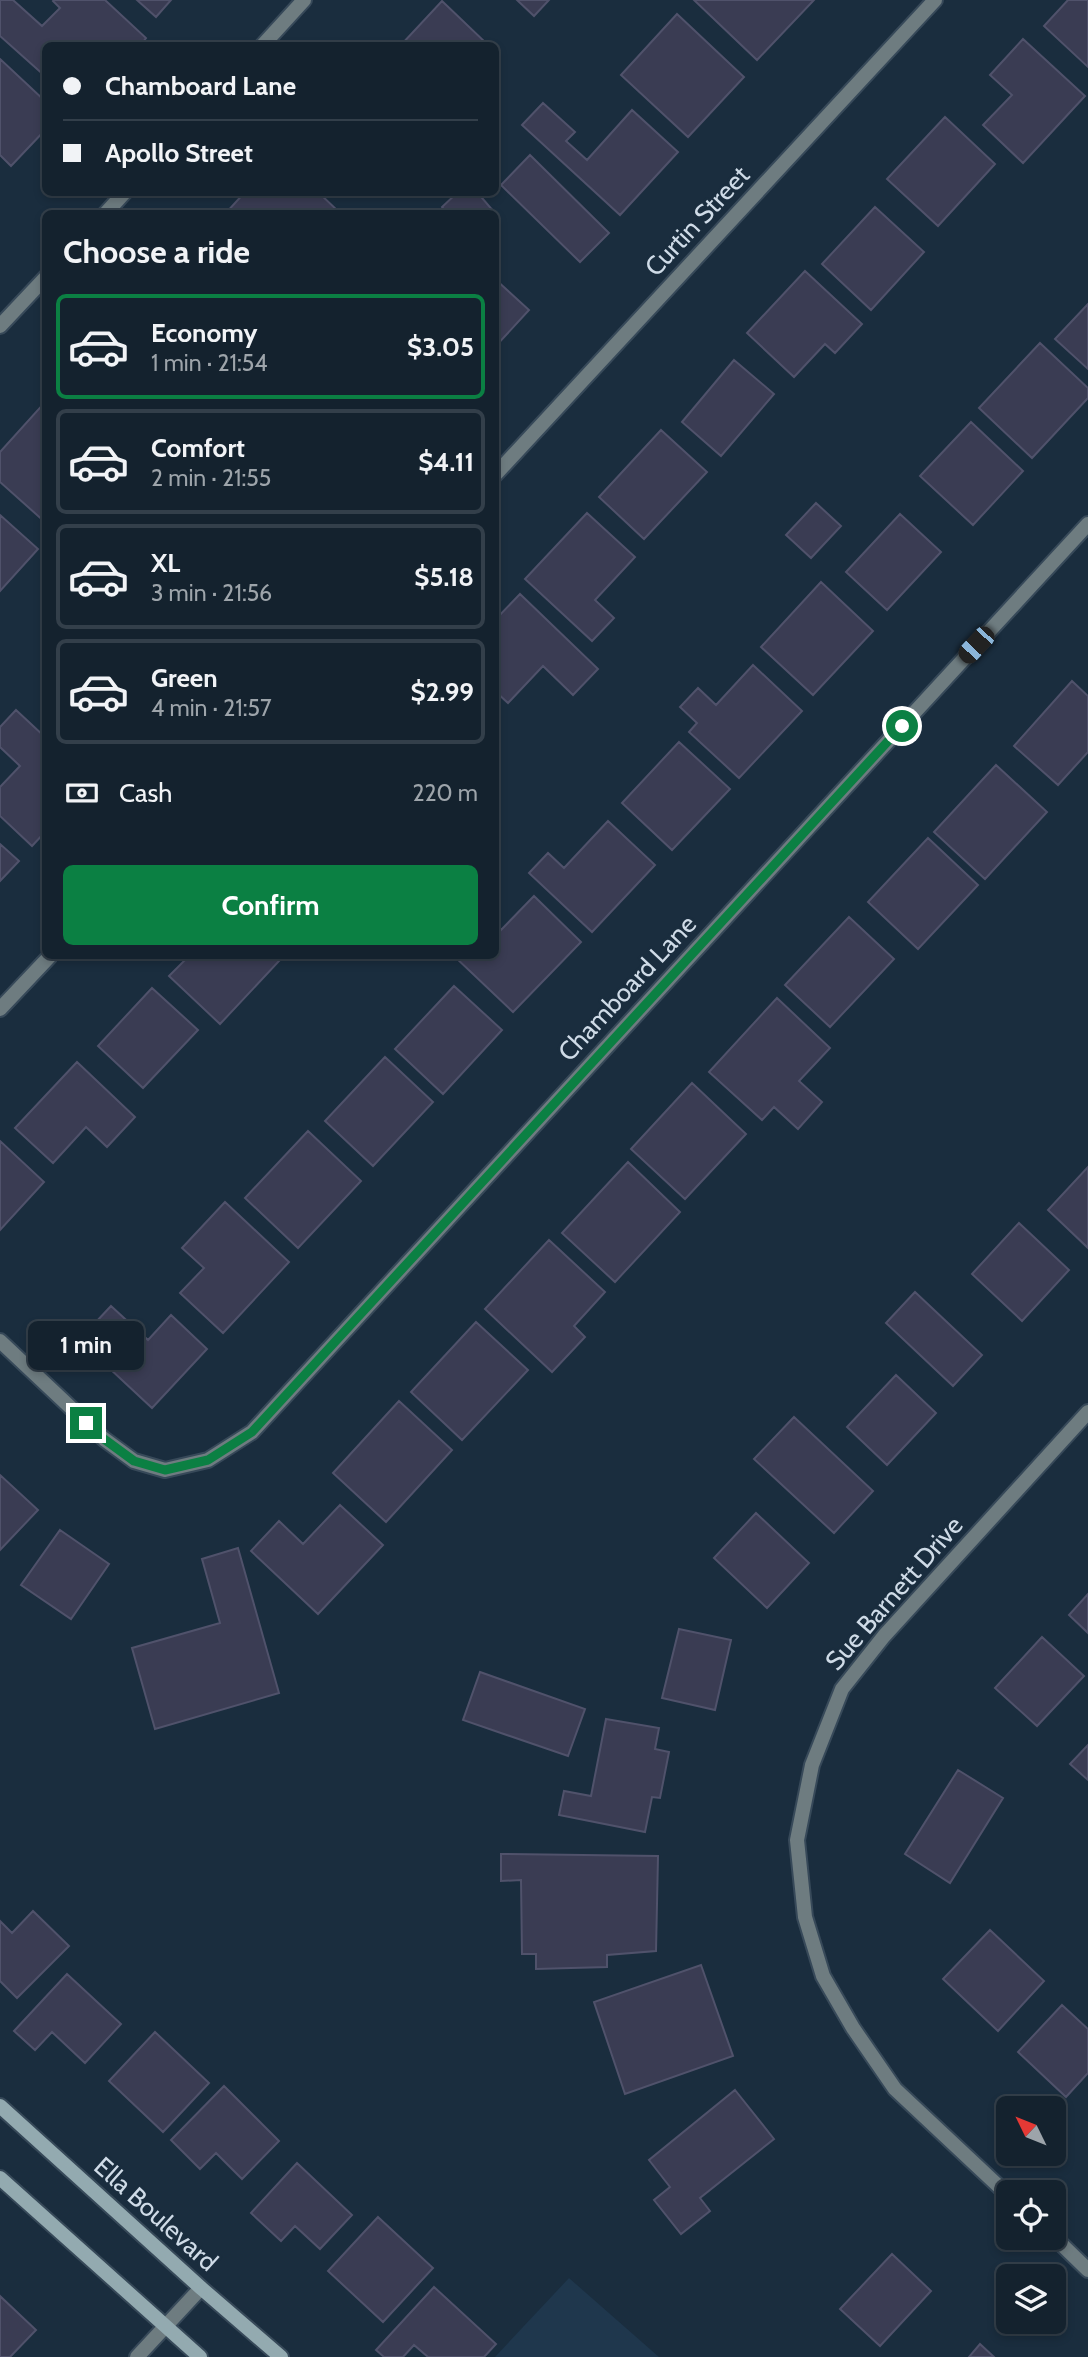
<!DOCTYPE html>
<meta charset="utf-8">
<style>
:root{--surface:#14222e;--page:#1d2a36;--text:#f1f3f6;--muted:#9da4aa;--line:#333f4a;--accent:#0b8043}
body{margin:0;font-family:Cabin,sans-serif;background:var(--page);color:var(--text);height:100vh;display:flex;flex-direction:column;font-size:26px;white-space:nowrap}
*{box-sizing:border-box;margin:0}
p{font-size:23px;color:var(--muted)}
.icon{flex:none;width:38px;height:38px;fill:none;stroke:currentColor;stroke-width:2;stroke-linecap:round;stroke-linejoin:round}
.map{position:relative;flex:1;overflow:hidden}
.details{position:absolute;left:42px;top:210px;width:457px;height:749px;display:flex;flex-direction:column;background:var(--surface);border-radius:10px;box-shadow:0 4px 10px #0003,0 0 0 2px var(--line)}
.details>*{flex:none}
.banner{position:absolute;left:42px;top:42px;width:457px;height:154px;border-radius:10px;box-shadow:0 4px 10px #0003,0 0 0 2px var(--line);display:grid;align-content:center;height:154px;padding:0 21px;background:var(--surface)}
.needle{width:46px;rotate:313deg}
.buttons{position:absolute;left:996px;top:2096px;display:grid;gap:14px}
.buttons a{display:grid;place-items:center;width:70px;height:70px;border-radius:10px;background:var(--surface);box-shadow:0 4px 10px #0003,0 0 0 2px var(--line);font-size:35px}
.end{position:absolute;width:32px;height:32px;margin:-16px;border:9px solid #0b8043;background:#fff;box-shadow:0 0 0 4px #fff}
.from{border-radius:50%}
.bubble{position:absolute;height:49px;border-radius:10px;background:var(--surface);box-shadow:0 4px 10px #0003,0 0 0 2px var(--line);font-size:23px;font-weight:700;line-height:49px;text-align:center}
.car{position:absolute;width:21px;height:42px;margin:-21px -10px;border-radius:9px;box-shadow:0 0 5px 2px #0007;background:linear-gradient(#222 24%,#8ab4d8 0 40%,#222 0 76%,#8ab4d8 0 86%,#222 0)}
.banner b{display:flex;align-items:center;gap:24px;height:66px;font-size:26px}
.banner b+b{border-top:2px solid var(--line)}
.banner i{width:18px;height:18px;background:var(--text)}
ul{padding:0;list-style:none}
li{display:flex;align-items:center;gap:21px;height:105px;margin:0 14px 10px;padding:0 7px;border:4px solid var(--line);border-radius:10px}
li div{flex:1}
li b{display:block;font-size:26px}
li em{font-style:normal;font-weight:700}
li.active{border-color:var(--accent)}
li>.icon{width:63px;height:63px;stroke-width:1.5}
h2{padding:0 21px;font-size:32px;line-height:84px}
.pay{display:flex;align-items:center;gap:18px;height:77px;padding:0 21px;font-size:26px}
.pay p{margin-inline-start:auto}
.button{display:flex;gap:14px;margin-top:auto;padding:14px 21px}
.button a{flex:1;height:80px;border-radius:10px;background:var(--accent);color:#fff;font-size:28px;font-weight:700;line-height:80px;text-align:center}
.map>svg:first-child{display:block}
.built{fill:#1f374d}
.building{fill:#3a3c53;stroke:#50526b;stroke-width:2}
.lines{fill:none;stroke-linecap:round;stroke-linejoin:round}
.street-casing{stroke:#374959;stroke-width:18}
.secondary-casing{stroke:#374959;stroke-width:18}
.street{stroke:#6e7c80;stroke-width:14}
.secondary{stroke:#93aab0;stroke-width:14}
.route{stroke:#0b8043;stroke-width:9}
.labels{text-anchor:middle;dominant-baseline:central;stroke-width:5;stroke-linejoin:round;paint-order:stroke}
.street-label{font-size:26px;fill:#cfdbe7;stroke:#1a2d3e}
</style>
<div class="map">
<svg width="1088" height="2357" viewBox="0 0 1088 2357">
<rect width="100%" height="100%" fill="#1a2d3e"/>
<!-- built -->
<path class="built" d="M569,2278L659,2357H495Z"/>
<!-- building -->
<path class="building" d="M0,0H13L42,26L60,8L53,1L54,0H105L146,38L140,46H46V77L0,36Z
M137,0H171L156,17Z
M517,0H549L534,16Z
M694,0H814L757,60Z
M1068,0H1088V67L1044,26Z
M442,1L485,42L482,46H400Z
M677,14L744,77L688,137L621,75Z
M1023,39L1085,96L1023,163L983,125L1012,95L990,75Z
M0,59L46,102V129L11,166L0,155Z
M543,103L575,132L566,141L587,160L632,110L678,152L620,215L522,125Z
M945,117L995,164L938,226L887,179Z
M530,155L609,233L580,262L501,185Z
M245,192H318L337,210L334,214H225Z
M458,192H477L495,213L448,214L442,207Z
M875,207L924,252L871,310L822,264Z
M805,271L862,324L835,353L825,344L794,377L747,333Z
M495,279L529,310L495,347Z
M1088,304V369L1055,339Z
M1040,343L1088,388V398L1032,458L979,408Z
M734,360L774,394L721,456L682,422Z
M46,401V523L0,482V452Z
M971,422L1023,471L973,525L920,476Z
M661,430L707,472L644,539L599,497Z
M816,503L841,526L811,558L786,535Z
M587,513L635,557L595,600L614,618L592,641L525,579Z
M900,514L941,552L887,610L846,572Z
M0,515L38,549L0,591Z
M821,582L873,631L813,695L761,647Z
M520,594L598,669L573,695L543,666L508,703L495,691V620Z
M753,665L802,711L739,778L689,732L697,723L680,707L698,688L716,705Z
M1072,681L1088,696V752L1058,785L1014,746Z
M16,710L46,738V831L32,846L0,816V787L20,766L0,747V727Z
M679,742L730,789L672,850L622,803Z
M996,765L1047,812L985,879L934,832Z
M608,821L655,865L592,932L529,873L548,853L564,868Z
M928,838L978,885L918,949L868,902Z
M0,844L19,861L0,881Z
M534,896L581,942L513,1012L454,956H495V924L501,930Z
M849,917L894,959L830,1027L785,985Z
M189,956H274L280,960L220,1024L169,976Z
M454,986L502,1030L443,1094L395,1049Z
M152,988L198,1030L143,1088L98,1046Z
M777,998L830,1048L799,1081L822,1102L798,1129L774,1107L762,1120L709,1072Z
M385,1057L433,1102L373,1166L325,1121Z
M77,1062L135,1117L107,1147L86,1127L53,1163L15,1128Z
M692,1083L746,1134L685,1199L631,1149Z
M308,1131L361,1181L298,1248L245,1198Z
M0,1141L44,1182L0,1230Z
M628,1162L680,1212L615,1282L562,1233Z
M1088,1167V1248L1048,1210Z
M225,1202L289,1262L223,1333L180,1293L204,1268L182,1248Z
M1019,1223L1069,1270L1022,1321L972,1274Z
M549,1240L605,1292L574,1326L585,1337L552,1372L485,1309Z
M915,1292L982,1355L953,1386L886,1323Z
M111,1306L148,1340L171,1315L207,1349L152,1408L79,1340Z
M476,1322L528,1370L462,1440L411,1392Z
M896,1375L936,1413L887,1465L847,1427Z
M399,1401L452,1450L386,1522L333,1473Z
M794,1417L873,1491L834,1533L754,1459Z
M0,1475L38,1510L0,1550Z
M340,1505L383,1545L318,1614L251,1551L279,1521L303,1544Z
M756,1513L809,1563L767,1608L714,1558Z
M60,1530L109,1564L71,1619L21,1585Z
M238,1548L279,1693L155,1729L132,1648L220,1623L202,1559Z
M1088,1594V1633L1069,1615Z
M679,1629L731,1640L715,1710L662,1698Z
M1042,1637L1084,1676L1037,1726L995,1688Z
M480,1672L585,1709L568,1756L463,1720Z
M606,1719L659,1728L655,1749L669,1752L660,1798L652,1797L645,1832L559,1815L564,1791L591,1796Z
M1088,1745V1780L1070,1764Z
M958,1770L1003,1798L950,1883L905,1854Z
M501,1854L658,1856L656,1951L607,1955V1967L536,1969V1954H522L521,1880L501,1881Z
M33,1911L69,1946L17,1998L0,1981V1921L12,1933Z
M990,1930L1044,1981L998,2031L943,1979Z
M701,1965L733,2056L625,2094L594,2002Z
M67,1974L121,2024L85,2063L52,2032L35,2050L14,2031Z
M1062,2005L1088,2029V2073L1066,2097L1018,2052Z
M155,2032L209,2083L163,2132L109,2081Z
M224,2086L279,2141L242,2179L216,2153L200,2169L171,2140Z
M735,2090L774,2139L700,2198L710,2211L681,2234L654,2200L670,2187L649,2160Z
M297,2163L352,2215L320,2249L295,2226L281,2241L251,2213Z
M378,2217L433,2268L383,2322L328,2271Z
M892,2254L931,2291L880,2346L840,2309Z
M434,2287L496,2344L484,2357H428L414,2345L403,2357H384L376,2350Z
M0,2296L36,2330L10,2357H0Z
M980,2344L994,2357H969Z"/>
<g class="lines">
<!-- street casing -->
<g class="street-casing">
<path id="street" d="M262,46L304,0
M105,214L125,192
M0,326L46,277
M495,475L935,0
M0,1009L50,956
M0,1341L104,1439L134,1461L165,1470L208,1460L252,1432L1088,524
M1008,2195L895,2089L853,2028L823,1976L805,1917L797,1840L812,1765L842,1689L884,1636L1088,1412
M1054,2237L1088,2270
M137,2357L201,2288"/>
</g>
<!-- secondary casing -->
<g class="secondary-casing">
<path id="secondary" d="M0,2106L201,2288L281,2357
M0,2178L200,2357"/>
</g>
<!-- street -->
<use href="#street" class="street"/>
<!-- secondary -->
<use href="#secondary" class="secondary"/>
</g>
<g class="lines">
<!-- route -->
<path class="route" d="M86,1423L104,1439L134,1461L165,1470L208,1460L252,1432L902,726"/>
</g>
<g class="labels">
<!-- street labels -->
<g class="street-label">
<text transform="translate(697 221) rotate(-47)">Curtin Street</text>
<text transform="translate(627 988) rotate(-47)">Chamboard Lane</text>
<text transform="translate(894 1593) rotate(-49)">Sue Barnett Drive</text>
<text transform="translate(156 2214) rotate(42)">Ella Boulevard</text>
</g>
</g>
</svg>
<div class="buttons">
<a><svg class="needle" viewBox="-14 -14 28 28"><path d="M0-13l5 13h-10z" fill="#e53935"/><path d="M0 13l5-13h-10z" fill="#9da4aa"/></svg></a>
<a><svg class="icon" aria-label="locate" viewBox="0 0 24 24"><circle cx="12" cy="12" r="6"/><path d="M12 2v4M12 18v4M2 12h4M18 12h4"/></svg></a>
<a><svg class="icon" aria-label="layers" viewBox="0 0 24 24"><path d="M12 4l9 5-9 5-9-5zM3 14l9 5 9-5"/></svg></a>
</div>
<i class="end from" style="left:902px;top:726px"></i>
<i class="end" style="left:86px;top:1423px"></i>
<div class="bubble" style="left:28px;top:1321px;width:116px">1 min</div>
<i class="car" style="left:976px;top:645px;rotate:223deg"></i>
<div class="banner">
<b><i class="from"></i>Chamboard Lane</b>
<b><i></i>Apollo Street</b>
</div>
<section class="details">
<h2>Choose a ride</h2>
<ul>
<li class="active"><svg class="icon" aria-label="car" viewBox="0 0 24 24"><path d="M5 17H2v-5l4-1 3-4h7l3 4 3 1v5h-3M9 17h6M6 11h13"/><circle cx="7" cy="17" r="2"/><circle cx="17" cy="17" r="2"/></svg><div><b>Economy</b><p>1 min · 21:54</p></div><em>$3.05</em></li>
<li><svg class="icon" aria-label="car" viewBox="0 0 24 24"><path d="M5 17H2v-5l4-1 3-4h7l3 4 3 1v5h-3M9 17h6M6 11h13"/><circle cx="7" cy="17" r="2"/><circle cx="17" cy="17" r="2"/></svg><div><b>Comfort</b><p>2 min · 21:55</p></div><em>$4.11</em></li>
<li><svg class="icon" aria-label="car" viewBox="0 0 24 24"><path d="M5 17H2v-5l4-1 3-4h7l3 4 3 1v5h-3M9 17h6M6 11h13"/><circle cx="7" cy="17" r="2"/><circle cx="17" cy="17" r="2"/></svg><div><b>XL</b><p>3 min · 21:56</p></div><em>$5.18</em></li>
<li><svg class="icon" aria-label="car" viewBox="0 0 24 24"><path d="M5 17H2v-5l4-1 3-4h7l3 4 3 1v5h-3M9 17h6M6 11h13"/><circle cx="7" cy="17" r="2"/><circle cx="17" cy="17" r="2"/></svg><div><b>Green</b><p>4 min · 21:57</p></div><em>$2.99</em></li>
</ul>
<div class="pay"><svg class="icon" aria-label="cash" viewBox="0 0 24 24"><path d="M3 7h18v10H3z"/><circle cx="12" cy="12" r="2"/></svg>Cash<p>220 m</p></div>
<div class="button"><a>Confirm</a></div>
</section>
</div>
